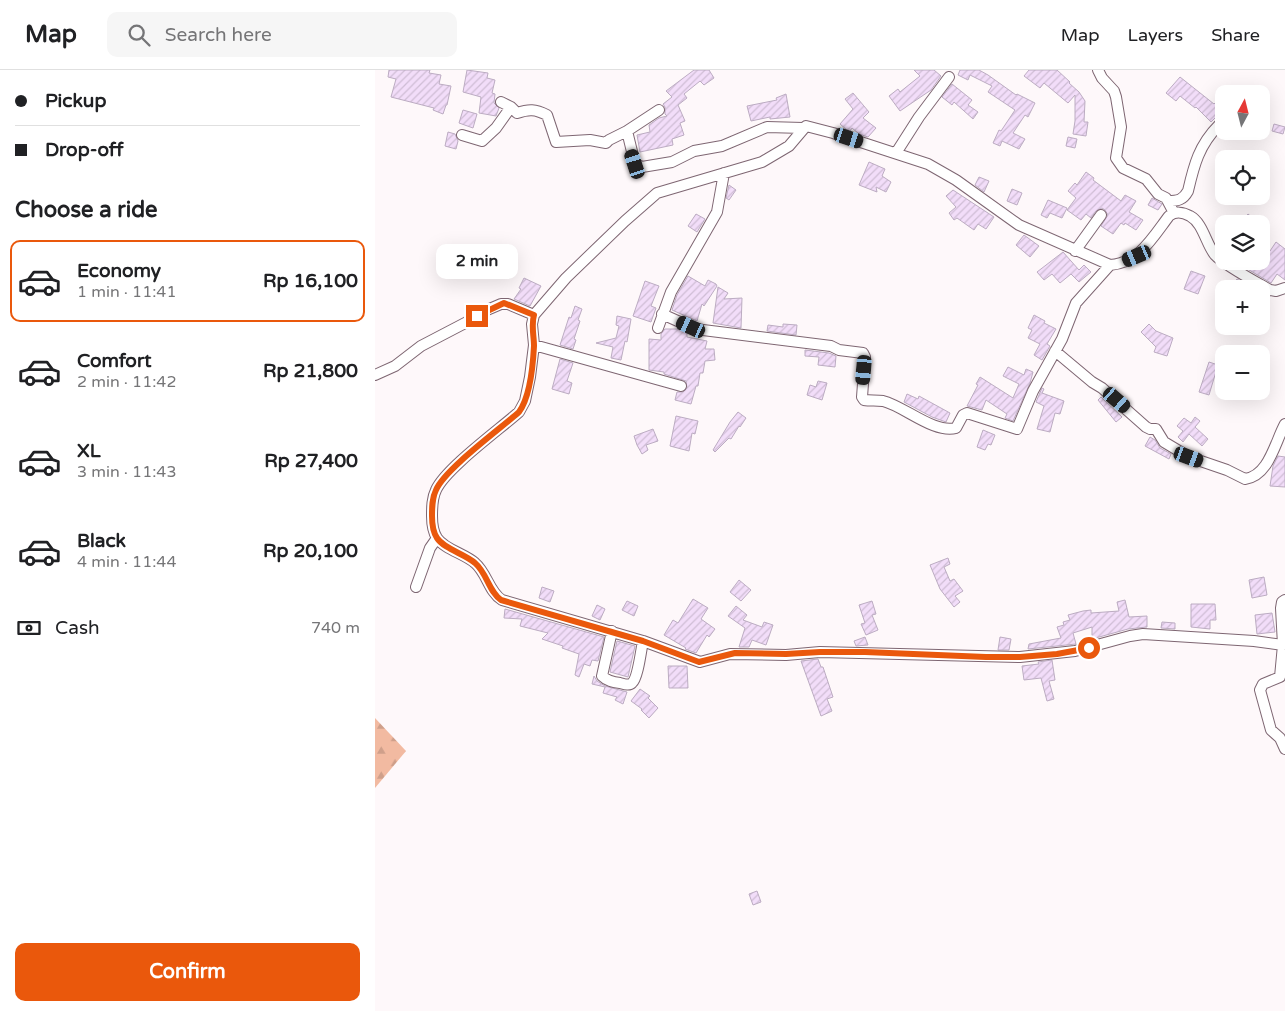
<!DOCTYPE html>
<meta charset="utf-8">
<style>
:root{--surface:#fff;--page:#f6f6f6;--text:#202124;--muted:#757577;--line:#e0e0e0;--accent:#ea580c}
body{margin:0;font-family:"Varela Round",sans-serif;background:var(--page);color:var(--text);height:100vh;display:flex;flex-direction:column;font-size:19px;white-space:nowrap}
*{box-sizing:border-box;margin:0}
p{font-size:16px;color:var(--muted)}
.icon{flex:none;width:28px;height:28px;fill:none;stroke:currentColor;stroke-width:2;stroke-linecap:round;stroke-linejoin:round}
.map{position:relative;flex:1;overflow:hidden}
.details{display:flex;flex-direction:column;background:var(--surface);width:375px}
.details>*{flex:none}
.hud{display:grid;align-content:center;height:110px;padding:0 15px;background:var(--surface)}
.needle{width:32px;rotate:7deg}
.buttons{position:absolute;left:840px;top:15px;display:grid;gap:10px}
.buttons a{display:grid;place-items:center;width:55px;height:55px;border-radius:10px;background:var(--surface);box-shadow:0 5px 20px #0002;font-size:25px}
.end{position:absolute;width:22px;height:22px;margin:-11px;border:6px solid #ea580c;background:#fff;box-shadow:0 0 0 2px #fff}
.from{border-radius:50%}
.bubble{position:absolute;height:35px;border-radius:10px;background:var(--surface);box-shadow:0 5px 20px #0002;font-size:16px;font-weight:700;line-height:35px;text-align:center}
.car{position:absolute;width:15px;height:30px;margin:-15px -8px;border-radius:6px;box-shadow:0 0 4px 1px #0007;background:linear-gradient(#222 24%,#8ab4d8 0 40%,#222 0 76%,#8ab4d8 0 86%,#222 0)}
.hud b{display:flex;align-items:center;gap:18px;height:48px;font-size:19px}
.hud b+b{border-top:1px solid var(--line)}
.hud i{width:12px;height:12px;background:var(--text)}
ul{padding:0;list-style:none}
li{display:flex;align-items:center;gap:15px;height:82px;margin:0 10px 8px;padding:0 5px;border:2px solid transparent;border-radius:10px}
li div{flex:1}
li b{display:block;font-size:19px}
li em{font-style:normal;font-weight:700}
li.current{border-color:var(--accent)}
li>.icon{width:45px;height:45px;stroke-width:1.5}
h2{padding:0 15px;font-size:22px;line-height:60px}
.pay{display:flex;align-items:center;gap:12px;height:55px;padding:0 15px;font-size:19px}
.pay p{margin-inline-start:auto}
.primary-button{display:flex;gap:10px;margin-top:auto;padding:10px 15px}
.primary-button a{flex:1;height:58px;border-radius:10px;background:var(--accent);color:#fff;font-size:20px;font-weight:700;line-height:58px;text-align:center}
header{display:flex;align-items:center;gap:30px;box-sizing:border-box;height:70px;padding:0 25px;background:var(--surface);border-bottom:1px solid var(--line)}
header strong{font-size:24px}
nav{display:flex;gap:28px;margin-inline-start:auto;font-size:18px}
.search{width:350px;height:45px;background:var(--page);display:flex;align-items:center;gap:12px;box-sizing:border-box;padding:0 18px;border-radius:10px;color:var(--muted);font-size:19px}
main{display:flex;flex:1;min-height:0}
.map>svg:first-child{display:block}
.forest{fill:url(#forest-firs)}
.building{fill:url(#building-hatch);stroke:#bcacc2}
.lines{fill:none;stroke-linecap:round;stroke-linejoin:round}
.minor-casing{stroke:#7e6672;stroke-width:12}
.minor{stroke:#fff;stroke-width:10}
.route{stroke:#ea580c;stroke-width:6}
</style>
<header>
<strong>Map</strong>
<div class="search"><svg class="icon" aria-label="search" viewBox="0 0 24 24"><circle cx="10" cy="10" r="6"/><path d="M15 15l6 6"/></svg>Search here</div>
<nav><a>Map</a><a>Layers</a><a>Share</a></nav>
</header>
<main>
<section class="details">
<div class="hud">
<b><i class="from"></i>Pickup</b>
<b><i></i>Drop-off</b>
</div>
<h2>Choose a ride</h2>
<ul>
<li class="current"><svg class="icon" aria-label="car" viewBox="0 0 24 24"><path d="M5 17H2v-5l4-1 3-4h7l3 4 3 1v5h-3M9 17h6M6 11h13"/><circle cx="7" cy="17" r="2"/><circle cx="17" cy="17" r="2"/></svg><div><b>Economy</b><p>1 min · 11:41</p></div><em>Rp 16,100</em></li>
<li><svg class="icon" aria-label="car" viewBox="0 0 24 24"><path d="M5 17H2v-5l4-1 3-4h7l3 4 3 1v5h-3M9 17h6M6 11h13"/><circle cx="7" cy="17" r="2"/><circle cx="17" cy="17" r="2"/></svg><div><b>Comfort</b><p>2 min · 11:42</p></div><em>Rp 21,800</em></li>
<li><svg class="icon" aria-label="car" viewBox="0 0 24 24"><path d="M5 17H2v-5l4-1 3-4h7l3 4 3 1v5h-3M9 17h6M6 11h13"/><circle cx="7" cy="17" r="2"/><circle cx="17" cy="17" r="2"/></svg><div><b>XL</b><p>3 min · 11:43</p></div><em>Rp 27,400</em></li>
<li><svg class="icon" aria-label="car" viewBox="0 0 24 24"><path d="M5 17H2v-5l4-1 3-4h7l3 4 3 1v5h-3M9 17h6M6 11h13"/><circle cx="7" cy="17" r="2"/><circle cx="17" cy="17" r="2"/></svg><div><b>Black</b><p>4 min · 11:44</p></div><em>Rp 20,100</em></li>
</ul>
<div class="pay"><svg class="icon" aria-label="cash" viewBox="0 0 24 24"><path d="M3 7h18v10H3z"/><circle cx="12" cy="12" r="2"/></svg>Cash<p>740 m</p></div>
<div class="primary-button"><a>Confirm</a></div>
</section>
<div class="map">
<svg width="910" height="941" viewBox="0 0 910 941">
<defs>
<pattern id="forest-firs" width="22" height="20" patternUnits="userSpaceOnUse" patternTransform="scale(1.25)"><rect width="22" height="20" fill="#f2baa1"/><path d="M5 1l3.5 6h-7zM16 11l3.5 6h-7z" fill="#cf9f8a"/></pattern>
<pattern id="building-hatch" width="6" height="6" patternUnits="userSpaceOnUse" patternTransform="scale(1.25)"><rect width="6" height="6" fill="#f2ddf9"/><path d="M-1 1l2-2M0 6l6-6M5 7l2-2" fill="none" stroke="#cfbdd5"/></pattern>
</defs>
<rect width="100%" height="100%" fill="#fef8fa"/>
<!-- forest -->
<path class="forest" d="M0,648L31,681L0,718Z"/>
<!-- building -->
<path class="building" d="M14,0H55L54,3L66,5L64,14L76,16L72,35H71L68,44L58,40L59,38L16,27L21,9L13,7Z
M92,0L113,3L112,8L120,10L117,23L120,24L119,33L124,38L121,46L104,43L106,27L88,22Z
M319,0H334L339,8L329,15L325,11L309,24L312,28L303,35L310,51L305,53L309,65L297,69L298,75L265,82L262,65L275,62L274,55L284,48L292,46L290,44V37L288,34L297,27L291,21Z
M539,0H559L566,6L556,20L525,41L514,26L523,19L525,22L545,6Z
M585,0H604L613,5L641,25L642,24L660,33L653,47L650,45L638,63L650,69L644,79L627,71L625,76L618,73L624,60L626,61L640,40L613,22L617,16L595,5L593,10L583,5Z
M654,0H682L695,12L694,13L704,22L710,31L709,52H713L711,66L698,64L700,51V25L693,33L669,13L665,18L649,6Z
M805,7L839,34L841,32L849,40V46L846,49L841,47L836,52L821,37L820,38L805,26L801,31L791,23Z
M577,14L597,30L593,35L603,42L598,49L579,32L577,35L567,27Z
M478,23L494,42L488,48L501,58L493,67L484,64L477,58L475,61L472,60L465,54L478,39L470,29Z
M411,24L415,47L395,49V47L376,51L372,36L402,30L401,28Z
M88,40L102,44L98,58L84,53Z
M899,54L910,57L908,64L897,61Z
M73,62L80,64L83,71L81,79L70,76Z
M693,67L702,69L700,78L691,76Z
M494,92L510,99L507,106L516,112L511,122L501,117L502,122L484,115Z
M711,102L719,108L718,110L746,131L750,125L761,131L754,142L768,150L761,160L750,153L749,155L746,153L738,164L726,156L733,145L730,140L727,138L721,141L716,148L711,144L706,150L692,140L701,128L693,121L700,113L702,115Z
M604,107L614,111L609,122L600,115Z
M354,115L361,120L354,130L351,128Z
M637,119L647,123L642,135L632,131Z
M578,120L619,147L611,159L603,154L599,160L582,148L579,150L574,143L581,137L571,126Z
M777,128L787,134L783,140L773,135Z
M673,130L692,138L687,148L675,143L672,148L666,145Z
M321,144L330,149L322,162L313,156Z
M873,144L885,154H873L868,150Z
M649,165L664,176L655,187L641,175Z
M901,172L910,179V210L902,204L896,213L859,191H878L886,196V183L889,178L895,181Z
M688,182L704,200L709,195L716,202L704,212L696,204L685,213L677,204L669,210L662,202Z
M816,201L830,206L823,224L809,219Z
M313,206L330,216L333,210L341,214L342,216L329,236L327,234L322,251L297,240L302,225Z
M149,208L166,216L155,236L139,229L146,219L144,218Z
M862,209L876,217L878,219H854Z
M270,211L284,216L276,236L281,238L276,252L258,246Z
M343,217L353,223L349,229L367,228L366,258L338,253Z
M200,236L207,239L203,250L205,251L199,269L201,270L198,279L185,275L194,247L196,248Z
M659,245L670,251L669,253L681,259L672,274L675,276L667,290L659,285L665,274L653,268L657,260L653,258Z
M242,246L256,249L252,272L250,271L246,290L236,288L238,277L221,273L241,268L244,256L241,255Z
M408,254L422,255L421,265L392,261L393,255L408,257Z
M774,254L781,261L798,268L792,286L779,282L781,277L766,262Z
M290,259H304L312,263V267L332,271L330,279H339L340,290L330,291L328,303H325L323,316H321L316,334L300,330L302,322H308L312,318L311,311L289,304V302L274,300V269L286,270V264Z
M430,280L454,283L461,286L460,297L443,295L444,287L430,286Z
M185,289L198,293L192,311L197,313L194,324L177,319Z
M834,292L843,295L834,325L824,322Z
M633,297L649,305L651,299L658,302L655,313L638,351L630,348L632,344L611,330L607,340L592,336L603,315L601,314L605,307L638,328L644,314L628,306Z
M443,311L452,313L447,330L432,325L435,315L441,317Z
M667,318L669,319L667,323L689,331L685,344L680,343L675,362L662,359L669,336L661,332Z
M532,324L543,329L544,326L575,343L571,352L557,347L529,332Z
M726,327L747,347L741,352L723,330Z
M363,342L371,348L365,357L364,356L356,369L354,368L340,382L338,380L355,352Z
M301,346L323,351L320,364L317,363L314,381L295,376Z
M820,347L825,351L820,357L833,369L827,376L814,364L808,372L803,367L808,361L802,356L809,348L816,353Z
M278,359L283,371L271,375L273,380L267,384L262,375L259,366Z
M608,360L620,365L616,375L613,374L610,380L602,377Z
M775,367L780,370L785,378L796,384L794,389L770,376Z
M903,386L910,387V417L895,416L898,396Z
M573,488L575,494L569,497L575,511L579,509L588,521L580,526L585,532L579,537L565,519L555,495Z
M889,507L892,525L877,528L874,510Z
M364,510L376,520L366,531L355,522Z
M167,517L179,521L175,532L164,528Z
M318,529L333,538L326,549L340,559L334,567L332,565L321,583L310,579L311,578L289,565L298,550L303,553Z
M750,530L754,547L772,546V557L753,559L717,569V557L698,563L701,574L653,579L654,574L686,568L682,557L689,555L688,552L695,550L693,545L708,541L716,540V543L744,541L742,532Z
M252,531L263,536L259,546L247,540Z
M497,531L501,544L497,545L503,560L491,565L486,554L490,553L484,535Z
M816,534H840L841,550H835V559L816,557Z
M222,535L230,539L225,550L217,546Z
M361,536L372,545L368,550L387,557L389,552L398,555L391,575L377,570L374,577H364L370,558L353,546Z
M130,539L229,567L223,591L217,590L215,596L209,594L204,607L200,605L204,584L187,578L188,576L167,569L173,563L145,556L147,549L129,548Z
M897,543L900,562L882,564L880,545Z
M787,552L800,553V559L786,558Z
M490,567L493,575L481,576L479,571Z
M625,567L636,569L634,580H623Z
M242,571L260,576L253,607L235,602Z
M443,589L446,597H448L458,627L452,629L457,641L446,646L426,591Z
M677,590L680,610L674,611L679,629L672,631L666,608L649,610L647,596L664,594L663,592Z
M293,596H312L313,618H294Z
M219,606L222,611L230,616L252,622L248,634L240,630L242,627L228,623L230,617L217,614Z
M265,619L275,626L273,628L283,638L274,648L266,640L267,639L256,631Z
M382,821L386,832L378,835L374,824Z"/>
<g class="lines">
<!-- minor casing -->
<g class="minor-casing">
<path id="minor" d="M723,0L727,8L739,21L741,27L746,57L741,88L748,98L771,109L783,124L791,128L799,143
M126,32L136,37L142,43C154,39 160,39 172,45L181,72L215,70L231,73L234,70L252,61
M284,40L252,61L260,94L267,97L297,92L319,81L347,76L392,57L428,58
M87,65L107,71L121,58L136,37
M521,83L544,47L574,7
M793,131C803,131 808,130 813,121C819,95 824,75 844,55
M700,181L726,145
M910,218L901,221L895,220C881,212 849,195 840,185C831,174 828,153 815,146C808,142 800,141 794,146C778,167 764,193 735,195L644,155L581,110L553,94L458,63L431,56L414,76L387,92L282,123L250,151L191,208L159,245L157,254L159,275L155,307L150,331L144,342C125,359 70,399 61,420C57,428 57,437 57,446C57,453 58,462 62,468C69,479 90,484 100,493C112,503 114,522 127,530L268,571L325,592L355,584L411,585L445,582L645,587L700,581L755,566L768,564L879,571L908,575L906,538L907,532L910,530
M287,244L316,257L328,260L456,276L464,280L488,283L490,287L487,327L489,330C495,331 502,330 508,331C529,336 559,364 581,358L588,345L592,343L642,359L658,321L687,269L701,233L735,195
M283,258L296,222L342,142L349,103
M159,275L306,316
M680,281L717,312L727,318L771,357L775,359H781L789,372L814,387L852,400L870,409C894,406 900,372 910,354
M0,305L20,296L46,276L92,252L105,243L126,234H133L159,245
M41,517L55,478L62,468
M237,561L227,606C232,611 238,612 245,613C249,614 254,616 257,613C263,608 266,580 268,571
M908,575L905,607L888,614L885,620L896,660L905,668L910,679"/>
</g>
<!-- minor -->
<use href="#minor" class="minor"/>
</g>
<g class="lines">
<!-- route -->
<path class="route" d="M102,246L129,233L159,245C156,255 159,266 159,276C158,295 155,327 144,342C125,359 70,399 61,420C57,428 57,437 57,446C57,453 58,462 62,468C69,479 90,484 100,493C112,503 114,522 126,530L268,571L324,592L360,583L411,584L445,582H490L611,587H645L682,584L714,578"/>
</g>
</svg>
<div class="buttons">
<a><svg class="needle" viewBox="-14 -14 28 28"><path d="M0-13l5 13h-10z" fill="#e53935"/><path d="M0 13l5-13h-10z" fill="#757577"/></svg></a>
<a><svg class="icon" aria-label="locate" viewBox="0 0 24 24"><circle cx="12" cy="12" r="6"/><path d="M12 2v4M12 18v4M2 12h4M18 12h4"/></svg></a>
<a><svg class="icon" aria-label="layers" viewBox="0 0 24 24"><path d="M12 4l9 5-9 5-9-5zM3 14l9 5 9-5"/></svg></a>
<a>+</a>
<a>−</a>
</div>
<i class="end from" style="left:714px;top:578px"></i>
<i class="end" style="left:102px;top:246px"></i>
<div class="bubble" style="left:61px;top:174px;width:82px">2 min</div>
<i class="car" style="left:474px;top:68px;rotate:108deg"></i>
<i class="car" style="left:260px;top:94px;rotate:342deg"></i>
<i class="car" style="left:762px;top:186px;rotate:247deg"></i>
<i class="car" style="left:316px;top:257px;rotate:295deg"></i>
<i class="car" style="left:489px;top:300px;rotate:185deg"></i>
<i class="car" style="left:742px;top:330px;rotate:131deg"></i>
<i class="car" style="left:814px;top:387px;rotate:110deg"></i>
</div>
</main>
